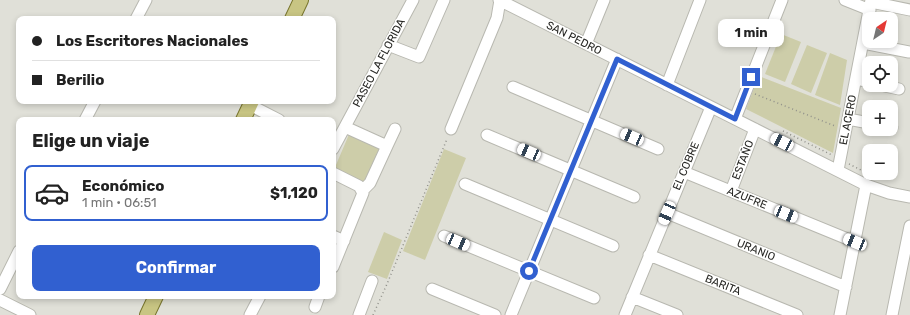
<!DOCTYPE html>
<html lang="es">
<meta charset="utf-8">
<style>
:root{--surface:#fff;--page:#f6f6f6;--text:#222;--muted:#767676;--line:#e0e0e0;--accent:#3160d0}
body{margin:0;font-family:Rubik,sans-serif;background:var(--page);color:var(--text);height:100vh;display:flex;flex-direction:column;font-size:15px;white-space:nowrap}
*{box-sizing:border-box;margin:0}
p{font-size:13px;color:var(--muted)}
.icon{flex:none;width:22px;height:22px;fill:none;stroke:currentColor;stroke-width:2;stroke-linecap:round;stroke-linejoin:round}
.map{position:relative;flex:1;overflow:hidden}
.side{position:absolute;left:16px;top:117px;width:320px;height:182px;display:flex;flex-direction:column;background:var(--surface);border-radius:8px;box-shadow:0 2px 6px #0003}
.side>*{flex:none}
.top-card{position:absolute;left:16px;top:16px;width:320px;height:88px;border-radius:8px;box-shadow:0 2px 6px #0003;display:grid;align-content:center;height:88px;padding:0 16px;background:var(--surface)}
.needle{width:26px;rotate:35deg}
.controls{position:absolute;left:862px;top:12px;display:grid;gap:8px}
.controls a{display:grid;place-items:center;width:36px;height:36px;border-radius:8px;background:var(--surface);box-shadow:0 2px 6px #0003;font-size:20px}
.end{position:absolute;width:18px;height:18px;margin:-9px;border:5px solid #3160d0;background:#fff;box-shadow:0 0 0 2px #fff}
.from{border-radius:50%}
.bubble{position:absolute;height:28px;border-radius:8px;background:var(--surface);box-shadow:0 2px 6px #0003;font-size:13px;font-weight:700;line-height:28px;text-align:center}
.car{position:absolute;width:12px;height:24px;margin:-12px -6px;border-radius:5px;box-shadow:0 0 3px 1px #0007;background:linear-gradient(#fff 24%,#345 0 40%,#fff 0 76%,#345 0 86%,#fff 0)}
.top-card b{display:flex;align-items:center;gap:14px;height:38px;font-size:15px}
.top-card b+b{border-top:1px solid var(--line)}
.top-card i{width:10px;height:10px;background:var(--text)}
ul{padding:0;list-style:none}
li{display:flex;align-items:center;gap:12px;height:56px;margin:0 8px 6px;padding:0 8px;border:2px solid transparent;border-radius:8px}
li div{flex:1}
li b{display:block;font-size:15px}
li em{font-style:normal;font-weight:700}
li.active{border-color:var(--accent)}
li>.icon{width:36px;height:36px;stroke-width:1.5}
h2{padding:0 16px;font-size:18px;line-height:48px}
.primary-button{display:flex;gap:8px;margin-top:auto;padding:8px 16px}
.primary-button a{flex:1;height:46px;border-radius:8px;background:var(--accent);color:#fff;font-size:16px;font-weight:700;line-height:46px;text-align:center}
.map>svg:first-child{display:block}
.green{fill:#cdcda9}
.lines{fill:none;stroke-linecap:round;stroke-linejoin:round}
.minor-casing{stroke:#b8b8b0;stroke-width:13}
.major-casing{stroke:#78752d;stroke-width:16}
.path{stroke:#90908a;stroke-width:1.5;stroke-dasharray:1 3;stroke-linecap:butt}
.minor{stroke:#fff;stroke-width:11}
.major{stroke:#c8c583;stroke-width:14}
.route{stroke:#3160d0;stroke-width:5}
.labels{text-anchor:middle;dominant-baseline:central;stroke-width:3;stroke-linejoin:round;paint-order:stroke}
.street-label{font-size:11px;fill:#282825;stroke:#fffffe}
</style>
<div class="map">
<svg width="910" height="315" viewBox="0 0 910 315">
<rect width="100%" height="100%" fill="#e0e0d8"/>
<!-- green -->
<path class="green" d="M781,34L801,42L785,82L765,74Z
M807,45L827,53L811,93L791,84Z
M830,53L847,60L840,105L815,95Z
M759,76L841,108L833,153L746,109Z
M350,132L382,146L364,186L333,172Z
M444,149L466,158L425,260L403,251Z
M384,232L402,240L387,279L368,272Z"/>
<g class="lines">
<!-- minor casing -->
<g class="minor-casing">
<path id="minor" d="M499,0L866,185L889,193L910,197
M845,0L870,10
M871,2L910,10
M136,19L146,0
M863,43L909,52
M586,44L604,0
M388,45L419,57L444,0
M856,79L869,82
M667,85L700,0
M880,85L899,89
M513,87L658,149
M250,105L279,120
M735,119L782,0
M848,119L869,123
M85,120L95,101
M345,127L387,146L370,183L363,190
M891,128H892
M451,129L497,18L500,0
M487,135L634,197
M387,146L395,129
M333,149L413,0
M838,170L871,0
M684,172L855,242
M333,173L359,186L363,193L333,267
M465,184L613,246
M731,191L755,129
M667,213L846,287
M333,236L344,241
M444,236L594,298
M649,255L797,315
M0,289L19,251
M432,289L495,315
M632,297L677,315
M0,300L30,315
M315,307L319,296
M250,315L260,296
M359,315L372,281
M511,315L617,59
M625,315L711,107
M840,315L866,185
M892,315L910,226"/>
</g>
<!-- major casing -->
<g class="major-casing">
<path id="major" d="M292,19L301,0
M243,120L252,101
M147,315L156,296"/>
</g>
<!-- path -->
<path class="path" d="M755,94L835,126
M783,131L832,155
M849,164L865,172
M869,174L877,177
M373,315L387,284L447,139"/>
<!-- minor -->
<use href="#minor" class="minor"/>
<!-- major -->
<use href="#major" class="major"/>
</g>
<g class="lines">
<!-- route -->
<path class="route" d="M529,271L617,59L735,119L751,77"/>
</g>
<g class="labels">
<!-- street labels -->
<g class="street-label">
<text transform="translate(574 38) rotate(27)">SAN PEDRO</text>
<text transform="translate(379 63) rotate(-62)">PASEO LA FLORIDA</text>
<text transform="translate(848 120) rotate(-79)">EL ACERO</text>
<text transform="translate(743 160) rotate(-69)">ESTAÑO</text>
<text transform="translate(686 166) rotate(-67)">EL COBRE</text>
<text transform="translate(747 198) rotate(22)">AZUFRE</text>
<text transform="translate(756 250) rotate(22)">URANIO</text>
<text transform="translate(723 285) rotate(22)">BARITA</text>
</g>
</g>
</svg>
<div class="controls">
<a><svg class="needle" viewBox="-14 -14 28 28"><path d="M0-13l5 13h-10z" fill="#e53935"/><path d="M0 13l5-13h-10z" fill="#767676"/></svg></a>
<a><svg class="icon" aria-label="locate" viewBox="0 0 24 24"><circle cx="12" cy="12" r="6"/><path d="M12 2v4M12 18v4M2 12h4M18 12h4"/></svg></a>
<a>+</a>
<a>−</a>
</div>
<i class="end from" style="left:529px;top:271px"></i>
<i class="end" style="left:751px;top:77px"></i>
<div class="bubble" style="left:718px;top:19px;width:66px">1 min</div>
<i class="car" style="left:632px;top:137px;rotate:293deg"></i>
<i class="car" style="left:782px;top:142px;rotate:297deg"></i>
<i class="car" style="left:529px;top:152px;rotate:293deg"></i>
<i class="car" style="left:667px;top:213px;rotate:203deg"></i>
<i class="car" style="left:786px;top:214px;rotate:112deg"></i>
<i class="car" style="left:458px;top:242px;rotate:113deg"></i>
<i class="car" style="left:855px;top:242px;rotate:292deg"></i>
<div class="top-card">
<b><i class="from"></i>Los Escritores Nacionales</b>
<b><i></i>Berilio</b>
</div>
<section class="side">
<h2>Elige un viaje</h2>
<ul>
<li class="active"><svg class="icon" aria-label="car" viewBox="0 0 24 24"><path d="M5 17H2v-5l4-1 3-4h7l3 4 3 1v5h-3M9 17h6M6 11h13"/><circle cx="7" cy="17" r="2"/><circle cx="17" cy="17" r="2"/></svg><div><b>Económico</b><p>1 min · 06:51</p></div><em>$1,120</em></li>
</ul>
<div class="primary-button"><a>Confirmar</a></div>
</section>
</div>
